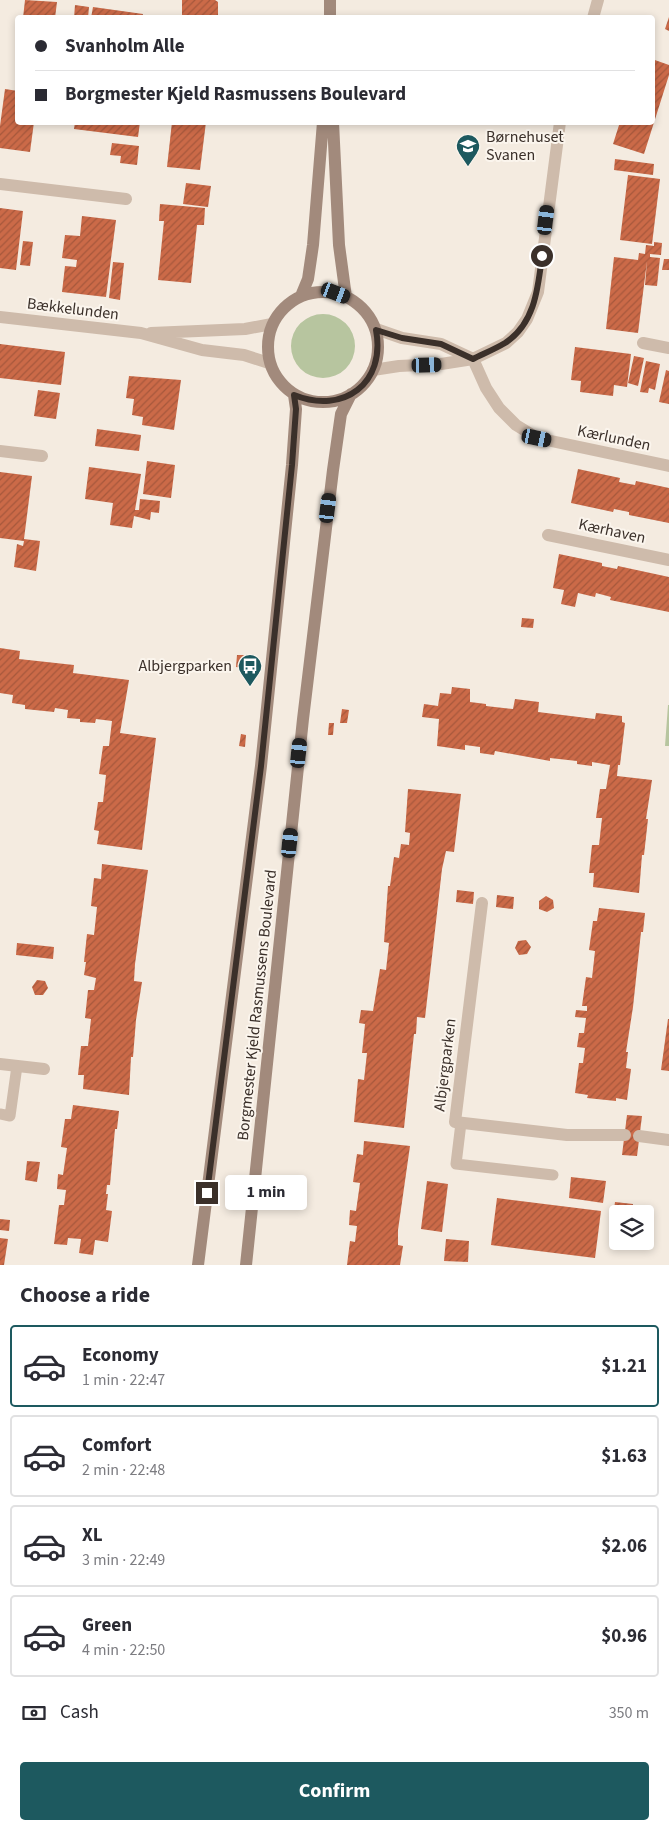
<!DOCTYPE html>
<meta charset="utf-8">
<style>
:root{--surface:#fff;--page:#f7f7f7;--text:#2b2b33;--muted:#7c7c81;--line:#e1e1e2;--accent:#1d595f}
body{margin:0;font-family:"Source Sans 3",sans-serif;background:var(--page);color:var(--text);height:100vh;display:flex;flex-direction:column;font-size:19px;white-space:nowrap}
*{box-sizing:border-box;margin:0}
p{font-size:16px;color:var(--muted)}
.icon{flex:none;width:28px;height:28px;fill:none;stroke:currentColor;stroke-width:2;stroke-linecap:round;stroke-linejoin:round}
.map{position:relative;height:1265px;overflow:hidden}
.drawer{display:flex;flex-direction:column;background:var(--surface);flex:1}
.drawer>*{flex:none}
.guide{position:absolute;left:15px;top:15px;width:640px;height:110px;border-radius:5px;box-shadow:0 2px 8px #0003;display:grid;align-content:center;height:110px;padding:0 20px;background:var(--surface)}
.buttons{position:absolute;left:609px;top:1205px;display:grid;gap:10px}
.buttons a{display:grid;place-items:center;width:45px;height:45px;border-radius:5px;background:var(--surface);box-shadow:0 2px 8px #0003;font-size:25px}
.end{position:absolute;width:22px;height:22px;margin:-11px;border:6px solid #3b302a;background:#fff;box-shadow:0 0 0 2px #fff}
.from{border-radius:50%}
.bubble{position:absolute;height:35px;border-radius:5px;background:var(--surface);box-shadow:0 2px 8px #0003;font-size:16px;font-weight:700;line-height:35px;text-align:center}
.car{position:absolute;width:15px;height:30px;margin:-15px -8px;border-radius:6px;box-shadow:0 0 4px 1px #0007;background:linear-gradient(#222 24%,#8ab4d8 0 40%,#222 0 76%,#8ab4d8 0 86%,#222 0)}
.guide b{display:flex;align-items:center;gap:18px;height:48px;font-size:19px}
.guide b+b{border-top:1px solid var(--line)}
.guide i{width:12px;height:12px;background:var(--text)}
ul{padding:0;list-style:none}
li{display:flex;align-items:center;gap:15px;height:82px;margin:0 10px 8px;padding:0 10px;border:2px solid var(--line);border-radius:5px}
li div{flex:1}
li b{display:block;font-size:19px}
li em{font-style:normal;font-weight:700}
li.selected{border-color:var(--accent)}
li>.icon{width:45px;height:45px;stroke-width:1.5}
h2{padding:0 20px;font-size:22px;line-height:60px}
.pay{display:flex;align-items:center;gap:12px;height:55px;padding:0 20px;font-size:19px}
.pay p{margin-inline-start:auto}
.primary-button{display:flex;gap:10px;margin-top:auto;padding:10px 20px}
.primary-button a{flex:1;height:58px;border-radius:5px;background:var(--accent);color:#fff;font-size:20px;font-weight:700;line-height:58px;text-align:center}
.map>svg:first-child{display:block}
.grass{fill:#b7c59f}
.building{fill:url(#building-hatch)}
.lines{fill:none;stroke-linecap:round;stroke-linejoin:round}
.lane{stroke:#cebbab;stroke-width:11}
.street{stroke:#cebbab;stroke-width:12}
.secondary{stroke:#a28a7c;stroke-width:12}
.route{stroke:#3b302a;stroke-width:6}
.labels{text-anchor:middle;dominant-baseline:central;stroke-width:4;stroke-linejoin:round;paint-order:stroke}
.poi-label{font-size:16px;fill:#3b302a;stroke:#fbf5ed;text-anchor:start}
.street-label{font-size:16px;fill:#3b302a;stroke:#fbf5ed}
</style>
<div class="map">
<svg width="669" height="1265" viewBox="0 0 669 1265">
<defs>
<pattern id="building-hatch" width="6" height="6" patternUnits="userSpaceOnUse" patternTransform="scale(1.25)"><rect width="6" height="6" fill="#cb6a48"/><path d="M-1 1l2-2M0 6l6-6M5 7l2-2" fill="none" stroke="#a6583c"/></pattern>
</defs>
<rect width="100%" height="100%" fill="#f4ebe0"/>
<!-- grass -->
<path class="grass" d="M291 346a32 32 0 1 1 64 0a32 32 0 1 1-64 0Z
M668,705H669V746H665Z"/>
<!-- building -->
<path class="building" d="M25,0L57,2L55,18H23Z
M182,0H215L218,2V16L177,18V15H182Z
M75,5L89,7L88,18H74Z
M93,7L143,14L142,18H91Z
M669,17V31L665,29Z
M652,59L669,65V75L644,154L613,144L620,122H652Z
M5,89L18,91V122H34L30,152L0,148V126Z
M75,122H140L138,137L74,129Z
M172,122H206L200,170L167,167Z
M112,143L139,146L137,165L120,163L121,156L110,155Z
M615,159L654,164L653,175L614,170Z
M628,175L660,179L652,244L620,240Z
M186,183L211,186L208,207L183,204Z
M160,204L205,208L204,225H197L191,283L158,280L164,221H159Z
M0,208L23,211L16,270L0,268Z
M82,216L116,220L106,297L62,292L65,266L76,267L77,260L62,258L65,235L80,236Z
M23,241L33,242L30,266L20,265Z
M654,242L662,243L661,255L650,254V257L660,258L657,286L645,285L647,261L638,333L606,329L614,257L638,260L639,253L645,254L646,245L654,246Z
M664,259H669V270H662Z
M113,262L124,263L120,300L109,298Z
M0,344L65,352L61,385L0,378Z
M575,347L631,354L627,387L614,385L613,396L580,392L581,381L571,380Z
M634,356L644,358L638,386L628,383Z
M646,361L660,364L655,390L649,388L648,393L640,392Z
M666,370L669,371V404L659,402Z
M129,376L181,380L174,430L142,425L143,417L132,415L134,399L126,398Z
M38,390L60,393L56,419L34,416Z
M97,429L141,435L139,451L95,446Z
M147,461L175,465L171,498L143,494Z
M89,467L141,474L135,510H139L140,499L160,501L159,513L151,512L150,520L134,516L132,528L110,525L113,503L85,499Z
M578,469L620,478L619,482L635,485L636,481L669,488V523L629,515V512L614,509L613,512L571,503Z
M0,472L32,476L24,539L40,541L36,571L14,567L17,544L23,546L24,541L0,538Z
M559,554L602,563V566L617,569L618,566L669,577V612L610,600L611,597L596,593L595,597L578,593L575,607L561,604L564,590L553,588Z
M522,618L534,619L533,628L521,627Z
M0,648L20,651L19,659L74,665L73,673L129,680L120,733L156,738L142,850L97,844L99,831L94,830L98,802H103L106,775L99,774L103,746H109L112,721L96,719L95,723L80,722V719L67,718L68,710L55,708L54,712L25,709V705L12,703L13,695L0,693Z
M237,655H245L244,668L236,667Z
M452,687L470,689V702L486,704V706L513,709L515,699L539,702L538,712L595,719L596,713L622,716V722L625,723L620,765H618L617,776L652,780L646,819H648L644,855H642L639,893L593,887L594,873H589L592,845H599L602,818H596L600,789H606L610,765L592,762V766L577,764V761L550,758V761L495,751L494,755L480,753V747L465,745V750L437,746L439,719L422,717L424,704L438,706L440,693L451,694Z
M342,709L349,710L347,723H340Z
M329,723H334L333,735H328Z
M241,734L246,735L245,747L239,746Z
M408,789L461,794L454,852L446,851L442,869L425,1018L417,1017L416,1034H414L404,1128L354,1122L358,1079L364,1080L367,1053H362L365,1024L359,1023L361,1010L373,1011L380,969L386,970L389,943L384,942L388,886H390L394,857L399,858L401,844L409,845L410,833L405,832Z
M102,864L148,870L135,964L134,981L142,982L136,1020L133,1057H131L129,1095L83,1089L84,1075H78L81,1046H88L91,1019L85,1018L88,990H94L96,978L84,975L86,962H84L87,934L94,935L97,907L91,906L94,878L101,879Z
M457,890L474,892L473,904L456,902Z
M497,895L514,897L513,909L496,907Z
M546,896L553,900L554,908L547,912L539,909V901Z
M599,908L645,913L643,932H641L633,1007L626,1052H628L626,1068L631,1069L627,1100L616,1098V1101L587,1098L588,1095L575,1093L579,1063H583L585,1048L577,1047L579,1033H584L586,1018L575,1017L576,1010L587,1011V1006H582L586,977L592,978L595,951L589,950L593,921H597Z
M526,940L531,947L527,954L519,955L515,948L518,941Z
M17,943L54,947L53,959L16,955Z
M37,980L45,981L48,988L43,995H35L32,987Z
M668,1019H669V1071L661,1070Z
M73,1105L119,1111L117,1129H115L110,1185H107L106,1194H108L106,1210L112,1211L108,1242L95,1240L93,1255L79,1253L81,1239L68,1238L67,1245L54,1244L59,1205H64L66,1190L57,1189L58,1174L63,1175L67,1148L61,1147L65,1119H71Z
M627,1115L642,1116L637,1156L622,1155Z
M364,1141L410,1146L398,1230V1245L403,1246L400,1265H347L350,1241L355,1242L357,1226L349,1225L350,1210L356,1211L360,1183L353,1182L357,1154L363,1155Z
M27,1161L40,1162L37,1182L25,1180Z
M571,1177L606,1181L603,1203L569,1198Z
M427,1181L448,1184L442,1232L421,1229Z
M497,1198L601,1211L595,1258L491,1245Z
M615,1202L633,1204L632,1214H618V1223H612Z
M0,1219L10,1220L9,1231L0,1230Z
M0,1238L8,1239L4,1265H0Z
M446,1239L469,1241L468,1262L444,1261Z"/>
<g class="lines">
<!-- lane -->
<path class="lane" d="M0,1114L10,1116L17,1066
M461,1123L456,1164L553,1175"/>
<!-- street -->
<path class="street" d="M593,18L598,0
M0,184L126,199
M0,317L141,333L202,350L244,355L269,363
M376,329L402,338L441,344L473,359
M151,333L245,329L272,324
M643,343L669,348
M473,359L486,388L499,408L516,425L537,438L669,466
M373,370L399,366L441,364L473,359L506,343L518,332L527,319L538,292L560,122
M0,451L42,456
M548,535L669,560
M482,903L455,1122L567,1135H625
M0,1064L44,1069
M639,1136L669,1140"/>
<!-- secondary -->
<path class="secondary" d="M330,18V0
M333,122L339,245L346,297
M268 347a55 55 0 1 1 110 0a55 55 0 1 1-110 0Z
M301,296L308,279L313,245L323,122
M198,1265L261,766L292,465L296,409L294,395
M246,1265L303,719L333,470L341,414L351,394"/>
</g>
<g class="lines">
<!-- route -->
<path class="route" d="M207,1193L261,766L292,465L296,409L294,395C344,415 386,383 376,330L402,338L441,344L473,359C483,354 495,349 505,343C535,324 538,288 542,256"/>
</g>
<!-- icons -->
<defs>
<g id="school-pin" transform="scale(1.25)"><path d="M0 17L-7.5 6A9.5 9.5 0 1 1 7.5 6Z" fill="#1d595f" stroke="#fbf5ed"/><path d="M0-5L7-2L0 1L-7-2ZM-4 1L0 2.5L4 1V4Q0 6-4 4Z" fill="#fff"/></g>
<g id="bus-pin" transform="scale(1.25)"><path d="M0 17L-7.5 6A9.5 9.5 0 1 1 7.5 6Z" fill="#1d595f" stroke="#fbf5ed"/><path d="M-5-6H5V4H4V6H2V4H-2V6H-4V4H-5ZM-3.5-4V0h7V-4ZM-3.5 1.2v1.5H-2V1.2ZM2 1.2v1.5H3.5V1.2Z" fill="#fff"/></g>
</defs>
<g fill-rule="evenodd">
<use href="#school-pin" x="468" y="146"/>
<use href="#bus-pin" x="250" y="666"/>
</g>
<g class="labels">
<!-- poi labels -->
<g class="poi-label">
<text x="486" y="137">Børnehuset<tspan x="486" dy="18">Svanen</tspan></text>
<text x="232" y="666" text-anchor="end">Albjergparken</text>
</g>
<!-- street labels -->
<g class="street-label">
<text transform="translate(73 309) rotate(7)">Bækkelunden</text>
<text transform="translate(614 438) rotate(12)">Kærlunden</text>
<text transform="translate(612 531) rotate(12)">Kærhaven</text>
<text transform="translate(257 1005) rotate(-84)">Borgmester Kjeld Rasmussens Boulevard</text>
<text transform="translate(445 1065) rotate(-83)">Albjergparken</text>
</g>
</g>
</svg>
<div class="buttons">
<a><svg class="icon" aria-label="layers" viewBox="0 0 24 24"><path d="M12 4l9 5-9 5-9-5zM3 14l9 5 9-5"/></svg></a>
</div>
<i class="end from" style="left:542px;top:256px"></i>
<i class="end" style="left:207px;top:1193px"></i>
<div class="bubble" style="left:225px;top:1175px;width:82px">1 min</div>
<i class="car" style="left:546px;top:220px;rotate:7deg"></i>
<i class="car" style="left:336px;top:293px;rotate:111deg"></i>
<i class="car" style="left:427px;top:365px;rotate:88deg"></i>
<i class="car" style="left:537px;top:438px;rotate:102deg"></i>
<i class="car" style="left:328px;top:508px;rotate:7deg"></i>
<i class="car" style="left:299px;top:753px;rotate:6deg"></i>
<i class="car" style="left:290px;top:843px;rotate:6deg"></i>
<div class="guide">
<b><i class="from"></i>Svanholm Alle</b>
<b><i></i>Borgmester Kjeld Rasmussens Boulevard</b>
</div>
</div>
<section class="drawer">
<h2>Choose a ride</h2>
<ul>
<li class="selected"><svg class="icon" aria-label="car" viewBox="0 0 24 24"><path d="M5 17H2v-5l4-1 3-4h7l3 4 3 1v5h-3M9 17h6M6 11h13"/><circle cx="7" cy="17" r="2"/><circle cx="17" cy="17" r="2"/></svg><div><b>Economy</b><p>1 min · 22:47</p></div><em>$1.21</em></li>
<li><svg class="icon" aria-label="car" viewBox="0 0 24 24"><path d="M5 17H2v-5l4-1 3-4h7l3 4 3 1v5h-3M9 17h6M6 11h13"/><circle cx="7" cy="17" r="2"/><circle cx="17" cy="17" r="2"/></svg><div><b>Comfort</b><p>2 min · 22:48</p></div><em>$1.63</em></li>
<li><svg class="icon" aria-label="car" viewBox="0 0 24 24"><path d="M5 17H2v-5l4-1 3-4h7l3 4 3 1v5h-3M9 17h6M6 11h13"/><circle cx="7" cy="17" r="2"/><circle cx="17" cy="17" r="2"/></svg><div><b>XL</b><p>3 min · 22:49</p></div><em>$2.06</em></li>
<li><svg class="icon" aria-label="car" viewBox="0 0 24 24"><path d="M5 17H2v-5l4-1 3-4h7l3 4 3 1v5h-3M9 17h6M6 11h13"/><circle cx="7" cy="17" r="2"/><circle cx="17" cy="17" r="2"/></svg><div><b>Green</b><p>4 min · 22:50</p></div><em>$0.96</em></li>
</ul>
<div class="pay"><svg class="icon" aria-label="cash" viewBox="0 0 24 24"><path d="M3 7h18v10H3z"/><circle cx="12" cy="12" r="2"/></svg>Cash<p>350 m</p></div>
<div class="primary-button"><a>Confirm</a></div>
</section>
